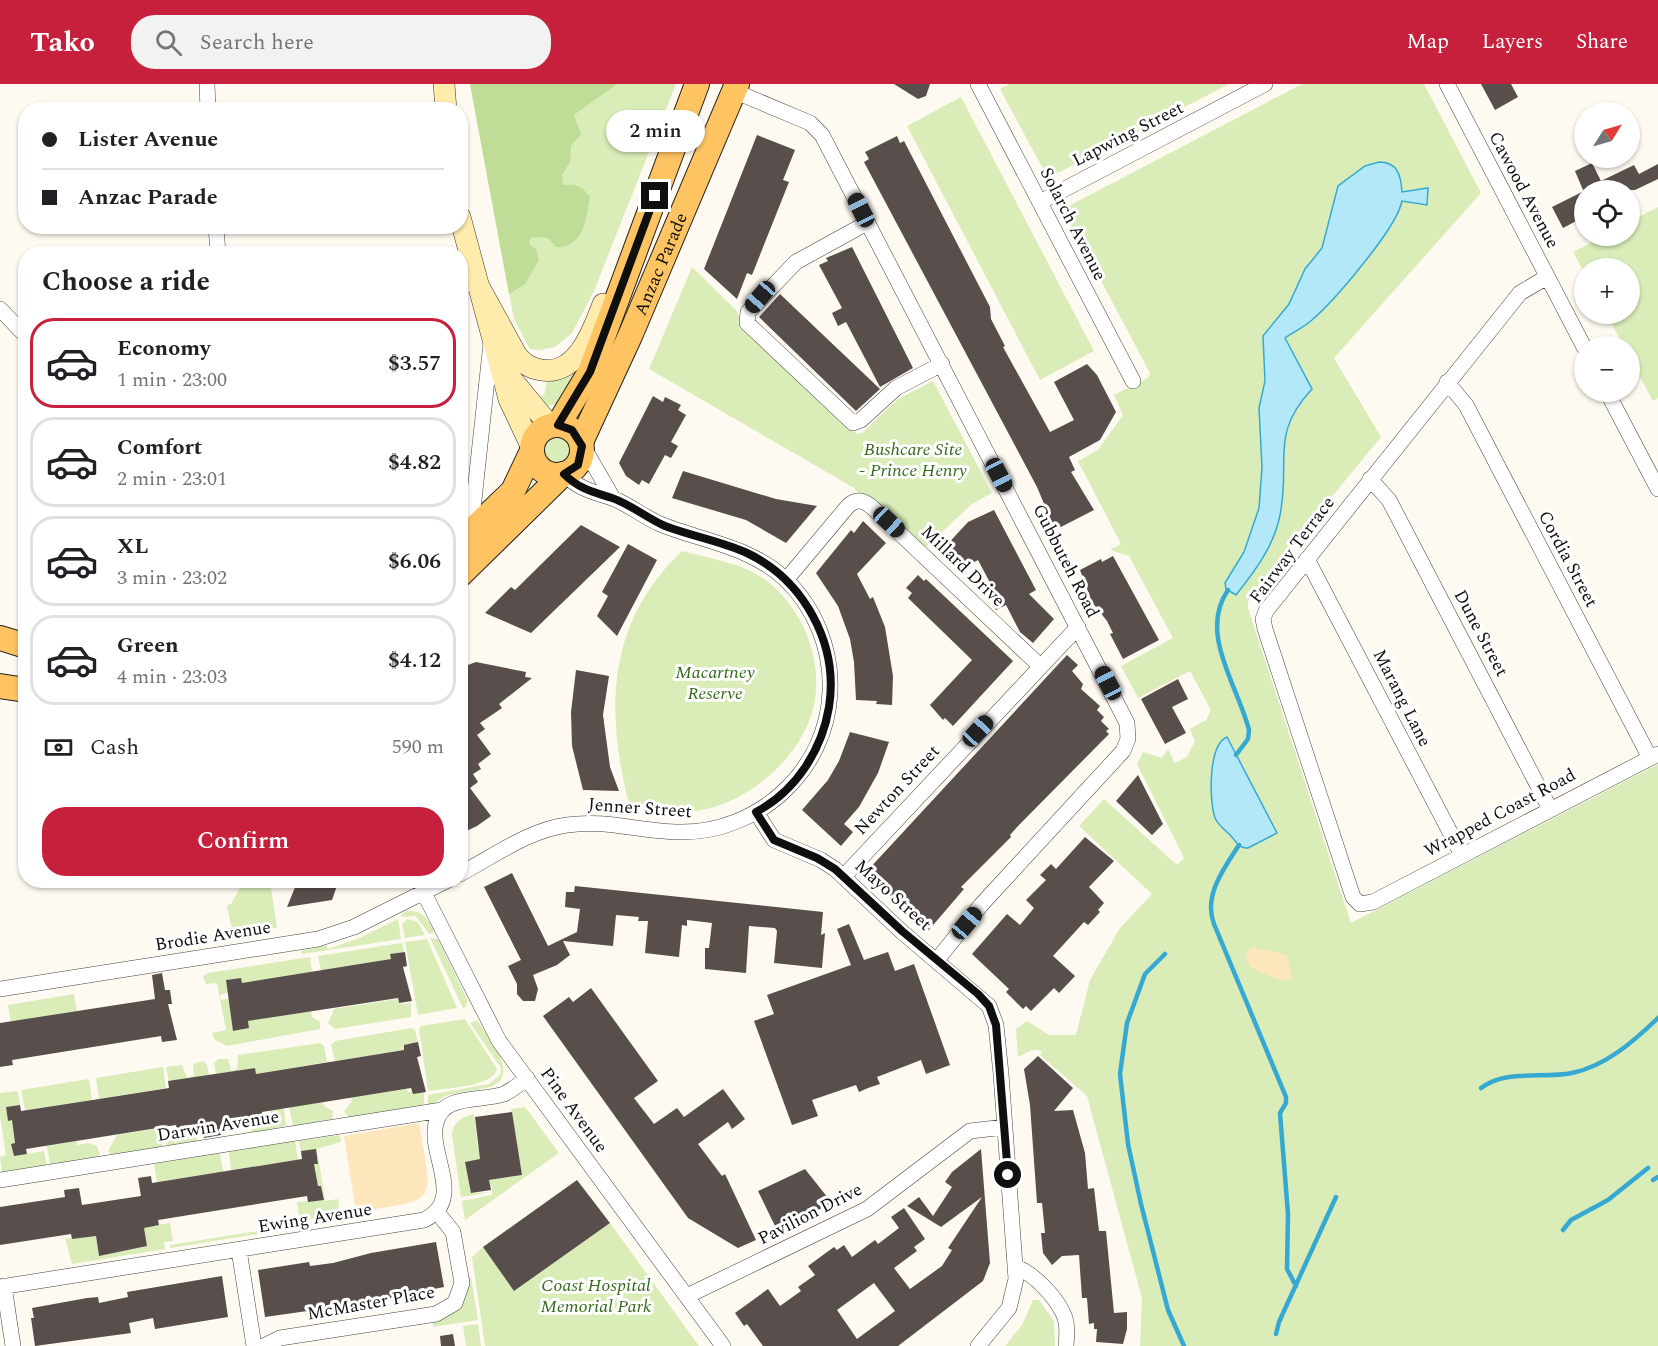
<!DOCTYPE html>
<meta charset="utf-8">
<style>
:root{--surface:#fff;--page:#f2f2f2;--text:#202124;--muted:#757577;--line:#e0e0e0;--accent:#c6203d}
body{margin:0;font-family:Spectral,serif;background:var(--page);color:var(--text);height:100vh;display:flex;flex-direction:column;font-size:22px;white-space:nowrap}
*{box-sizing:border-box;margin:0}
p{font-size:20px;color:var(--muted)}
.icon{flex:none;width:33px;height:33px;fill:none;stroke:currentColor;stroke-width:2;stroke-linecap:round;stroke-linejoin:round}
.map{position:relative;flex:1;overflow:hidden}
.panel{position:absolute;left:18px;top:162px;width:450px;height:642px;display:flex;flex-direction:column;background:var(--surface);border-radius:24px;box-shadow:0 2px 4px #0004}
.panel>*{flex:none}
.banner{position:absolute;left:18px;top:18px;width:450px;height:132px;border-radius:24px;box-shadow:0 2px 4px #0004;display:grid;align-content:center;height:132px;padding:0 24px;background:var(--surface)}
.needle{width:39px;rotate:53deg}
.tools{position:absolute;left:1574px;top:18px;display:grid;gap:12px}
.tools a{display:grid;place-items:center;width:66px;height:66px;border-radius:50%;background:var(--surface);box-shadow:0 2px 4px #0004;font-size:30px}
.end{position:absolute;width:27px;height:27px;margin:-14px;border:8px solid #0f0f0f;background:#fff;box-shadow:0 0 0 3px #fff}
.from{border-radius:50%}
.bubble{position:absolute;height:42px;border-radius:21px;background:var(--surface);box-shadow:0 2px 4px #0004;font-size:20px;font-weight:600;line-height:42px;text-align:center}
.car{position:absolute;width:18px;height:36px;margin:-18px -9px;border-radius:8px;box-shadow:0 0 4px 2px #0007;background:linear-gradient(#222 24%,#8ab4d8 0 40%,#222 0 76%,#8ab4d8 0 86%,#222 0)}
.banner b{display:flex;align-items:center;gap:21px;height:57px;font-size:22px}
.banner b+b{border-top:2px solid var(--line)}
.banner i{width:15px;height:15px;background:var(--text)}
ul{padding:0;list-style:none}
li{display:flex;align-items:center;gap:18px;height:90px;margin:0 12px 9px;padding:0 12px;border:3px solid var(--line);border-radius:24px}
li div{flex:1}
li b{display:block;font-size:22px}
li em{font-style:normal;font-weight:600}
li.active{border-color:var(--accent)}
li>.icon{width:54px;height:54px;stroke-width:1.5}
h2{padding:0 24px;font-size:27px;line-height:72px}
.pay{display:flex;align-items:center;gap:15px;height:66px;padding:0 24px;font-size:22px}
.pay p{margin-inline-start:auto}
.cta{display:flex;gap:12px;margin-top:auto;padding:12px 24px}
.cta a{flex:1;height:69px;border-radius:24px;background:var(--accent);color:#fff;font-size:24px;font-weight:600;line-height:69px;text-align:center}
header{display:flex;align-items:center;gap:36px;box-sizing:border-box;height:84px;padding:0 30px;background:var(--accent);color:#fff}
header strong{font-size:28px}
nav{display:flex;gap:33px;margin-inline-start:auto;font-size:21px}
.search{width:420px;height:54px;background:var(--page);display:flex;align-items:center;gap:15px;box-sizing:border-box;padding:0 21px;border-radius:24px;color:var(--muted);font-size:22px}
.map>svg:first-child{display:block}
.green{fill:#daecb8}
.forest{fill:#bfdd96}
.sand{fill:#fde6bb}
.water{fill:#b3e8f9;stroke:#36a9d3;stroke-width:1.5}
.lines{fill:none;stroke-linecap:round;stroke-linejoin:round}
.stream{stroke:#36a9d3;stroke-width:4.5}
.building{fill:#584e4b;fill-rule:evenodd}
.street-casing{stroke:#424242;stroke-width:16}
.secondary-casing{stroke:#313131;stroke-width:22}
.primary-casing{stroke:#202020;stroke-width:26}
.street{stroke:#fff;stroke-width:15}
.secondary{stroke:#ffebac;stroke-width:21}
.primary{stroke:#fec462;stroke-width:24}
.route{stroke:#0f0f0f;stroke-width:8}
.labels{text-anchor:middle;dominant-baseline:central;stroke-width:6;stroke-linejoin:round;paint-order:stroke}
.street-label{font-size:18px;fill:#0f0f0f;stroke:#fff}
.park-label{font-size:18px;font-style:italic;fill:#366a1b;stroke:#fff}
</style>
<header>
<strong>Tako</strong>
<div class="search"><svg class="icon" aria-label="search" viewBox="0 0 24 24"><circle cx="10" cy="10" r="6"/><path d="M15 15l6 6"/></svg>Search here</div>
<nav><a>Map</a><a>Layers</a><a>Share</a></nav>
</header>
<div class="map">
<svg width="1658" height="1262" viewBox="0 0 1658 1262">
<rect width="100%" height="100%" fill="#fffaf1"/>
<!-- green -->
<path class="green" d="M470,0H676L594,207L572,249L555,263L539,266L530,265L514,235Z
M1009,0H1229L1048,94L1000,5Z
M1302,0H1424L1481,109L1334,274L1381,353L1259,501L1248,517V524L1351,839L1658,680V1262H1140L1142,1214L1087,1012L1040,971L1042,968C1032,962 1027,970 1018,973L1016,945L1027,937L1049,951H1076L1090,896L1120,844L1152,810L1079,742L1104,715L1177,781L1184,774L1137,680L1143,668L1162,674L1168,665L1175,679L1187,673L1195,657L1190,645L1206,636L1211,626L1190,587L1138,614L1121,582L1173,554L1129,472L1110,466L1121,460L1078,377L1098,366L1123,331L1114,311L1148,294L1150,289L1063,125Z
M961,13L1094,267L1040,296L907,42Z
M1658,123V314L1653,317L1629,272V262H1624L1606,230H1629V184H1584V188L1573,168L1604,152H1629V138Z
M692,183L737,227L746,249L857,350L862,349L898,315L933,297L992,409L972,420L926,463L870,412L858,409L854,404L649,285Z
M583,277L559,320L546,322L539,315L545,309L547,294Z
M538 366a19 19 0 1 1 38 0a19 19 0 1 1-38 0Z
M682,467C710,475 740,478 764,495C803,522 825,579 813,625C801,673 750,717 702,726C678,731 653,724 629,720C605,625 607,538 682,467Z
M244,797H270L277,844L233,851L227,821L231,820Z
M407,827C422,826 427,834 434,846L433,849L429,850L416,832L401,833L402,829Z
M398,835L401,855L302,870L301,867L326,861L328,865L357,855Z
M407,835L418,838L425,851L405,854L402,840Z
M430,854L438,855L468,917L465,923L463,924Z
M427,855L457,924L418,931L405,858Z
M402,859L404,868L390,870L391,875L321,887L318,872Z
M310,873L312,888L242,899L241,894L226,896L228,909L220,911L221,916L232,914L234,947L249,944L248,937L311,927L312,933L320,938V945L227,962L215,956L212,949L226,946L217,899L206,900L203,892L208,889Z
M74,910L77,927L11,938L8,921Z
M397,915L399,920L411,919V933L335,945L328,939L334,925Z
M465,935L497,985C493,1003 446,1004 428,1007L419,945L421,942Z
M477,936C488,953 525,995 486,1004C474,1007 461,1007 449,1011C441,1013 436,1020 428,1022V1011L489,1000L500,991L501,984L470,939Z
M412,944L415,946L418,959L404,961V966L335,977L331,961L335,957Z
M320,959L324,962L327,978L256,990L255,984L216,990L214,979L218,975H228L231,987L237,985L238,971Z
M203,977L207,981L209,991L185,1002L184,995L169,997L166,983L182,981L187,994L194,992L193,980Z
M163,983L166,1004L99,1015L96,994Z
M89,995L92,1016L25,1026L21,1006Z
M407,1005L408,1008H424V1020L421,1023L351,1035L344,1028L352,1017L351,1013Z
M18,1007L21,1027L20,1021L6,1023L8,1036H12L15,1059L12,1060L14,1072L44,1067L47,1082L2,1088L0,1073L6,1071L0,1032V1009Z
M189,1011L197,1057L167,1062L164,1047H177Z
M323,1018L325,1023L333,1027L332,1035L293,1042L289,1023Z
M525,1023L559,1069L465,1136L462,1117L492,1111V1102H490L489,1096L522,1091L518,1069L466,1078L471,1109L491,1108L461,1113L452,1051C454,1037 462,1033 474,1030L478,1064L517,1059L511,1025Z
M235,1024L247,1037L263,1034V1032L270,1030V1026L284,1024L286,1042L252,1049L250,1038L223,1042L237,1038Z
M160,1044L163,1064L112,1072L108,1067L117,1051Z
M340,1051L341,1058L317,1065L325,1117L338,1115L340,1130L300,1137L297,1118L324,1116L321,1102H318L314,1081L318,1079L316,1066L301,1067L299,1057Z
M77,1057V1061L88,1059L97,1062L100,1071L96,1074L50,1081L47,1062Z
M295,1057L298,1076L231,1086L229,1068Z
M220,1069L223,1088L157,1098L154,1080Z
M92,1128L99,1172L147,1162L140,1144L170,1139L173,1157L164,1158L165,1165L72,1180L65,1154L86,1153L84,1141Z
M340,1134V1137L170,1164V1161Z
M610,1139L699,1262H485L472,1173L483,1163L514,1207Z
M471,1193L478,1236L433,1243V1236L466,1194Z
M1033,1216H1039L1054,1237L1055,1262H1005L1022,1241Z
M478,1240L481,1262H466L463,1242Z"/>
<!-- forest -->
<path class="forest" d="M470,0H617L574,31L581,50L571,62L570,78L562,91L563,101C576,99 582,102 590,113C586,134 584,165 556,163L548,154L533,153L529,156L530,161L536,165L539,176L525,200L509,210Z"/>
<!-- sand -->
<path class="sand" d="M1252,863L1286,871L1293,894L1282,897L1251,884L1245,871Z
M419,1039C433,1122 440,1115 356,1128L344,1052Z"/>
<!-- water -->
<path class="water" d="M1379,78C1398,78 1401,92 1402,108L1428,104L1427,121L1402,117C1397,144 1334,217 1312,236C1304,243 1294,248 1285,254L1312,305C1269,351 1291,377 1280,431C1274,462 1255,487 1236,511L1226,505L1225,499L1244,468L1259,424L1262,383L1259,324L1265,297L1263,252L1289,220L1305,185L1322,164L1338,102L1365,82Z
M1227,653L1277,749L1248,764C1239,765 1236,757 1230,751C1225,746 1218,741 1215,734C1209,716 1208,661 1227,653Z"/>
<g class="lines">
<!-- stream -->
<path class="stream" d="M1228,506C1198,549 1238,602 1249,646L1248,655L1236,671
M1239,761C1224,784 1203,812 1214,840L1286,1013V1019L1280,1029L1288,1130L1287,1185L1296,1202
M1165,870L1145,890L1127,939L1120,990L1128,1060L1141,1120L1168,1226L1184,1262
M1481,1004C1505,985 1543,995 1572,989C1606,982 1634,957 1658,934
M1653,1096L1658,1093
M1563,1146L1571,1136L1608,1116L1648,1084
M1276,1250L1279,1238L1336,1113"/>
</g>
<!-- building -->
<path class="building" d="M894,0H930L926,12L918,15Z
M1481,0H1511L1518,13L1495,26Z
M757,51L795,66L783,96L789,98L752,191L747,189L737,215L704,185Z
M897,52L900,59L904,57L990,223L991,235L1005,262L1003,263L1050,348L1074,336L1054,298L1087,280L1097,291L1116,328L1100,356L1069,373L1075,386L1071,388L1094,426L1055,446L1037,403L864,78L869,75L865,68Z
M1592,79L1601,97L1634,81L1639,90L1658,80V95L1635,106H1583L1575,87Z
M1584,107V133L1563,144L1552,123Z
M852,163L913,284L880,303L846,238L838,242L832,229L842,224L819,181L828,177L826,174Z
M780,210L880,305L856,327L759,233Z
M653,312L663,318L665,313L681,321L678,326L686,331L671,358L678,362L671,374L665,371L649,400L642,396L639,401L626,392L619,379Z
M683,387L776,415L817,422L786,459L746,436L672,414Z
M994,426L1036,506L1029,510L1054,535L1033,559L1020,548L1006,521L996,526L989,514L996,510L978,476L958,487L954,480L952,481L941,472L943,465L968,438Z
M863,437L886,459L857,490L870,515L873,513L885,543L893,592L892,621L876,620L877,617L856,616L854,578L850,555L838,522L816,489L851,446L854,449Z
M581,441L620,463L531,549L485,529L511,503L515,506Z
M628,460L657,476L617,552L597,532L608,512L602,508Z
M1113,472L1159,556L1123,575L1110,550L1113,549L1107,537L1092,518L1080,486L1101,475L1102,478Z
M918,491L924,497L926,495L1013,577L953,642L945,634L943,636L930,621L972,576L908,514L912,509L906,504Z
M1067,571L1078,581L1072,587L1083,600L1081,605L1100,622L1097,626L1104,633L1101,637L1109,645L1106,647L1109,650L1019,741L1010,751L1011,753L961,803L964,805L928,847L869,792L872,790L868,786Z
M476,578L526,588L525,593L532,594L499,620L502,624L480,639L485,645L477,651L491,670L478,680L481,685L473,690L478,698L470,704L491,732L477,742L460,750V584Z
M576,586L609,592L603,631L610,683L619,707L583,706L572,662L571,628Z
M1178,595L1188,615L1172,623L1186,649L1165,660L1141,615Z
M850,648L889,658L878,689L859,723L844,740L853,748L841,762L802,726L828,696L839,677Z
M1138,691L1163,740L1152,751L1116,717Z
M1085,753L1114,777L1089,803L1104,819L1098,826L1100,828L1088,841L1084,838L1053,872L1075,892L1059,909L1054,904L1031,927L1026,922L1023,925L1006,908L1009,905L972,870L1007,830L1020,841L1034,824L1026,816L1046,796L1040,791L1051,780L1056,785Z
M512,789L548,862L577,848L580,825L565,823L566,808H574L575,802L823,828L821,851L825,849L822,884L774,879L777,847L775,844L749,842L746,889L705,885V864H709L712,839L687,836V842L682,841L679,873L645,869L648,837H638L639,833L616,831L613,862L563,857L570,871L557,881L533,891L538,905L535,917H523L517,910V900L508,882L521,876L484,803Z
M298,796H339L332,816L287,823Z
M849,840L864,876L888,868L895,887L914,880L950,981L926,990L921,976L877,993L880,1000L868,1004L859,1008L856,1001L812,1016L818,1032L792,1041L754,937L774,930L767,911L851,881L837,845Z
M405,868L407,882L403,883L412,917L399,919L398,914L248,937L249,944L233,947L226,896L241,894L242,899L391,875L390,870Z
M162,889L165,906H170L172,920H168L177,956L162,958L161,952L12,976L13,981L0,983V939L155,915L152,891Z
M591,904L658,997L634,1014L654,1040L677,1024L684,1033L723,1005L745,1035L732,1045L728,1038L698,1060L722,1092L725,1090L756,1156L738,1164L688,1134L543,932L569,913L573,918Z
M418,958L421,972L417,973L426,1008L413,1010L411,1004L262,1028L263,1034L220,1041L221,1051L204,1054L203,1043L177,1047L176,1041L26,1065L27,1070L14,1072L11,1060L15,1059L12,1036L8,1037L6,1023L20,1021L21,1027L99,1015L169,1004L168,997L255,984L256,990L404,966V961Z
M1038,972L1073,1004L1054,1027L1073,1026L1085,1069L1088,1105L1094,1104L1099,1147H1106L1114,1229L1127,1228V1245L1123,1260L1096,1258L1097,1245H1094V1239L1089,1240L1087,1214H1082L1079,1171L1062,1172L1052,1181L1043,1169L1041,1149H1045L1042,1119H1037L1030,1021L1024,985Z
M512,1028L522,1091L489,1096L491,1106L471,1109L465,1078L480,1075L475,1033Z
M316,1065L318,1080H314L318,1102H321L324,1116L308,1118L307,1112L158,1136L159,1141L144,1144L147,1162L99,1172L96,1152L72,1155L71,1150L0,1161V1123L65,1113L64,1106L79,1104L82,1121L141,1112L138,1094L151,1092L152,1099L302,1075L301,1067Z
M981,1065L990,1179L983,1197L898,1262H763L747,1240L744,1242L735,1229L768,1205L780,1222L801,1207L798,1203L815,1191L808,1182L834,1163L837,1166L844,1161L852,1173L875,1156L878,1160L899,1144L891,1133L904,1124L925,1155L914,1163L917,1167L894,1184L910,1205L942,1182L952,1166L948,1164L982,1113L941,1143L907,1122L919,1113L933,1132L952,1103L945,1098L952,1088ZM874,1199L895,1227L857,1255L837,1226Z
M805,1085L832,1119L777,1146L758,1107Z
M577,1096L610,1139L514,1207L483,1163Z
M436,1158L444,1203L364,1219L265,1233L258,1186L309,1178L310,1182L333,1179L371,1169Z
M222,1192L228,1233L155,1245L153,1234L129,1239L131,1249L35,1262L31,1234H34L32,1224L87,1214L98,1213L99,1219L128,1213L127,1208Z
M453,1250L455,1262H441L440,1252Z"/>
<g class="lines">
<!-- street casing -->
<g class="street-casing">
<path id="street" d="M207,0L208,26
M978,0L1133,297
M1447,0L1584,263
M734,7L810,39L822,51L1127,639L1128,655L1123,667L981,821L937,876
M1040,118L1265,0
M867,139L796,178L748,228L747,239L853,339L861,336L896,304L942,280
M216,142L218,170
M1547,193L1520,209L1266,527L1263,535L1265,545L1353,813L1360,820L1373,818L1658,670
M460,201L477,199
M0,225L26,252
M1447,298L1466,321L1650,674
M1607,308L1658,405
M581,359L613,414
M1370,395L1389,416L1550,725
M478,443L473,425L491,259
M1307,475L1462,771
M786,496L848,422C858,413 865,417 874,425L1039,581
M756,728L774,756L821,776L835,785L901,847L989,922L996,941L1001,990L1016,1195L1009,1224L978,1262
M460,790C494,772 529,746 567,741C606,735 641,748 680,748C758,749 827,687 830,608C832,565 815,523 784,494C749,462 702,457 660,440C644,433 628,420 612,414C593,408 579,405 564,390
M844,792L1078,543
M421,796L424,809L499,957L723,1262
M0,905L318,855L354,843L448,796
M0,1096L442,1026
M239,1166L254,1262
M1016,1183C1033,1189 1055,1212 1063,1229C1068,1239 1067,1251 1066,1262
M4,1202L13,1262
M0,1203L424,1136C466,1116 428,1071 436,1039C443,1009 481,1018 504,1010C512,1006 520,1000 527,994
M687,1212L867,1125L970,1047L1005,1043
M264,1262L280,1254L436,1230L455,1219L462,1199L453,1148L437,1128"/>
</g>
<!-- secondary casing -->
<g class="secondary-casing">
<path id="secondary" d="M444,0L446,26
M460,133L509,315L532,364
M477,199L517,272C524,280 530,284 541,286C577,292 593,247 603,220
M504,286L550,342"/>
</g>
<!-- primary casing -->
<g class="primary-casing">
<g id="primary">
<path d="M558,341L590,288L697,0"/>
<circle cx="557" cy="366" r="25"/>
<path id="s1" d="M581,358L630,252L737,0"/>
<path d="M460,458L513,407L532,367"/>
<path d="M460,491L563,390"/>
<path d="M0,554L26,562"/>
<path d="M0,602L26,606"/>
</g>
</g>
<!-- street -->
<use href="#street" class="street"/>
<!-- secondary -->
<use href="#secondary" class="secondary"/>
<!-- primary -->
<use href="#primary" class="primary"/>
</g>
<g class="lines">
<!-- route -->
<path class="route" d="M655,112L590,288L558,341L572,346L582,362L578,381L564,390C579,405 593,408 612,414C630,420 647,434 665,442C691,452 721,457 747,469C804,496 839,560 829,623C822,666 796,707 756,728L774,756L817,774L835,785L902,847L978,910L989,922L996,941L1008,1091"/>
</g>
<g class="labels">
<!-- street labels -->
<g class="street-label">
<text transform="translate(1128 50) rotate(-27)">Lapwing Street</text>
<text transform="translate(1524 106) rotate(62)">Cawood Avenue</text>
<text transform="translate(1073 140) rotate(63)">Solarch Avenue</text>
<text stroke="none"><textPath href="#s1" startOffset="195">Anzac Parade</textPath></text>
<text transform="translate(1292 466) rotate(-53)">Fairway Terrace</text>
<text transform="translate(1568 475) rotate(62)">Cordia Street</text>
<text transform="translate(1066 477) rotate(63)">Gubbuteh Road</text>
<text transform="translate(963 482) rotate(44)">Millard Drive</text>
<text transform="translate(1481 549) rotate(62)">Dune Street</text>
<text transform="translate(1402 614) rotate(63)">Marang Lane</text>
<text transform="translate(897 706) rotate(-47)">Newton Street</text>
<text transform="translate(640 724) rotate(4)">Jenner Street</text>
<text transform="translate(1500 729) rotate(-28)">Wrapped Coast Road</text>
<text transform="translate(893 811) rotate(42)">Mayo Street</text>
<text transform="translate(213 852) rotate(-9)">Brodie Avenue</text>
<text transform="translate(574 1026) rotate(54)">Pine Avenue</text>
<text transform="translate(218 1042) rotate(-9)">Darwin Avenue</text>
<text transform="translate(810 1130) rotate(-27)">Pavilion Drive</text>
<text transform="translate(315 1134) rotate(-9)">Ewing Avenue</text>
<text transform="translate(371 1219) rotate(-10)">McMaster Place</text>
</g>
<!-- park labels -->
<g class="park-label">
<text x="913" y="365">Bushcare Site<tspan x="913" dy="21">- Prince Henry</tspan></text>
<text x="715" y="588">Macartney<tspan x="715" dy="21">Reserve</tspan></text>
<text x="596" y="1201">Coast Hospital<tspan x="596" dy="21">Memorial Park</tspan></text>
</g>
</g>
</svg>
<div class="tools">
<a><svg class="needle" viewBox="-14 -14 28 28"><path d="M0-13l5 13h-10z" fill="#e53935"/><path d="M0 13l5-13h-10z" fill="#757577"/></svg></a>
<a><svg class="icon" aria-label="locate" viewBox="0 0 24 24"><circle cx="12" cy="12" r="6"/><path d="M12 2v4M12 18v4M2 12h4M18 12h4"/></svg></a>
<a>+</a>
<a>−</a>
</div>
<i class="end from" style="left:1008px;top:1091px"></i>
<i class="end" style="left:655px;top:112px"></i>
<div class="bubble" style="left:606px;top:26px;width:99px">2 min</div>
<i class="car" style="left:861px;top:126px;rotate:333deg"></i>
<i class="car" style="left:760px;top:213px;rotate:221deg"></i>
<i class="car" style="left:999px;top:391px;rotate:152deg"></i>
<i class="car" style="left:889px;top:438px;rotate:133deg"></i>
<i class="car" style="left:1108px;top:599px;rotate:332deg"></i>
<i class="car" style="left:978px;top:647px;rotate:43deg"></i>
<i class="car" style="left:967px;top:839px;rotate:40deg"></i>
<div class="banner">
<b><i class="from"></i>Lister Avenue</b>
<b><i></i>Anzac Parade</b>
</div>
<section class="panel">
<h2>Choose a ride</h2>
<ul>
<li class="active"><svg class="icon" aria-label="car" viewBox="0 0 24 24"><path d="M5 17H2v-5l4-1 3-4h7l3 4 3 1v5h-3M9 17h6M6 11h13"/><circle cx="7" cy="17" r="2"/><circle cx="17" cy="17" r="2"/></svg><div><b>Economy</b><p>1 min · 23:00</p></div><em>$3.57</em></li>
<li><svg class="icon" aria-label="car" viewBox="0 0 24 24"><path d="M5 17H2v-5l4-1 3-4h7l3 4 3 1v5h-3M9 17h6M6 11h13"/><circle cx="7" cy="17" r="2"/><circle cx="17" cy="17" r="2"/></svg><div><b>Comfort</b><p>2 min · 23:01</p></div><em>$4.82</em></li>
<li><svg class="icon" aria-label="car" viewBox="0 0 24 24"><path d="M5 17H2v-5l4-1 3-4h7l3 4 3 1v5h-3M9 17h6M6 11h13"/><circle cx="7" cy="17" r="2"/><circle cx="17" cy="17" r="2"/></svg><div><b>XL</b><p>3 min · 23:02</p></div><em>$6.06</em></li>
<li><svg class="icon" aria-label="car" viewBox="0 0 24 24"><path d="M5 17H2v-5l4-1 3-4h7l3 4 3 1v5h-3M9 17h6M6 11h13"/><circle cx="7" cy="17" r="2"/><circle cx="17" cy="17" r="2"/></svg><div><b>Green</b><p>4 min · 23:03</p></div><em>$4.12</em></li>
</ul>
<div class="pay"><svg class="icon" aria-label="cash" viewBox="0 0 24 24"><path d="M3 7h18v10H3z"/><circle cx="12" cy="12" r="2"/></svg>Cash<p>590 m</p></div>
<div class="cta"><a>Confirm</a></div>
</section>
</div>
